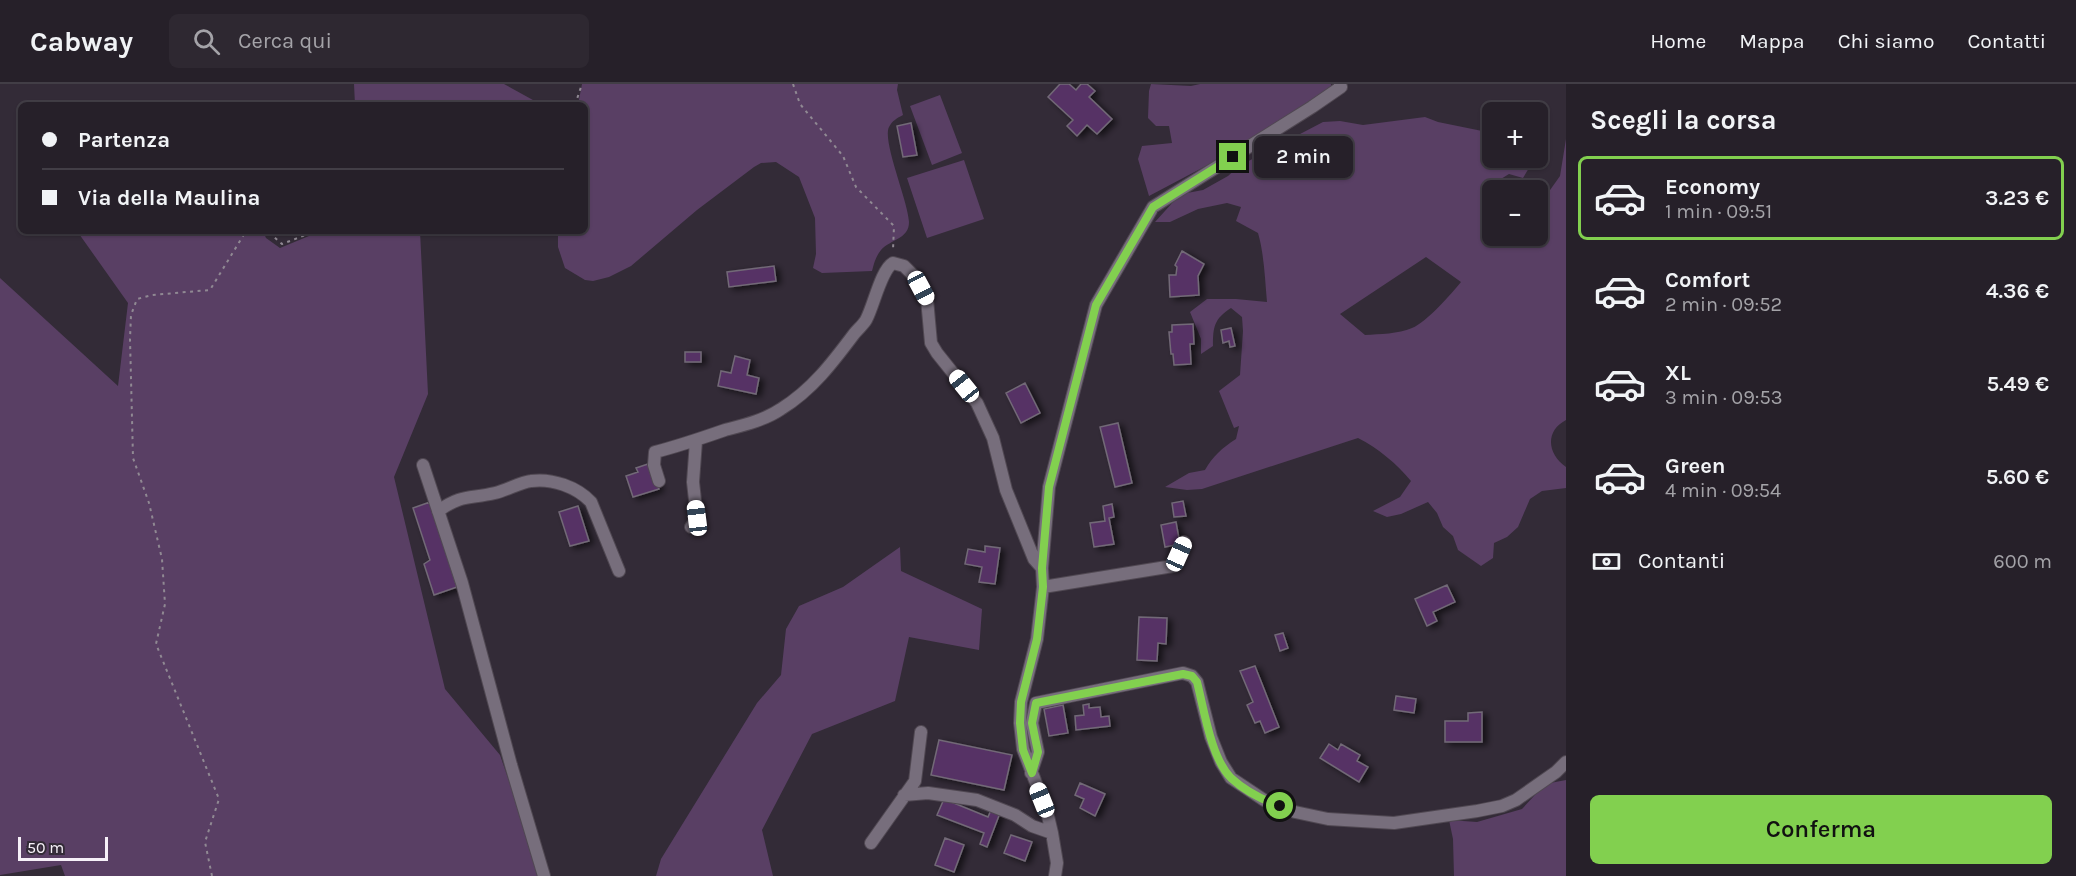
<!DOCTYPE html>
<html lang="it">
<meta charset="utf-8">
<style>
:root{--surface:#262029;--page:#2e2831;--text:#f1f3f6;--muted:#a4a3a8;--line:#423e46;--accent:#82d04f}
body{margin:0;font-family:Karla,sans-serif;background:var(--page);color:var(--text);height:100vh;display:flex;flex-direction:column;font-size:22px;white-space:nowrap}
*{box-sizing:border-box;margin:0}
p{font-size:20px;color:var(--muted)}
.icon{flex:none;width:33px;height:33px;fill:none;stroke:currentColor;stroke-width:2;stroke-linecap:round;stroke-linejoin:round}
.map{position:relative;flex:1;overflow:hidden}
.side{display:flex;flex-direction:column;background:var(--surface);width:510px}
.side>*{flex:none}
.top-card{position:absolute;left:18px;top:18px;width:570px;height:132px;border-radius:9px;box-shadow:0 2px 4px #0004,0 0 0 2px var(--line);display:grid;align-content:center;height:132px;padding:0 24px;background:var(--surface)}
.buttons{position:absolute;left:1482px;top:18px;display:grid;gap:12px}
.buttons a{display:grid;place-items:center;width:66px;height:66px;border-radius:9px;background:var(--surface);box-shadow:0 2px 4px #0004,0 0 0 2px var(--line);font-size:30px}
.scale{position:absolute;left:18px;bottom:15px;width:90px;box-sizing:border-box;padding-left:6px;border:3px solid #f6f0f8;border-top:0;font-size:16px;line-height:21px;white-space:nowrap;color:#f6f0f8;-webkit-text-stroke:4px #332b37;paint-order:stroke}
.end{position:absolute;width:27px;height:27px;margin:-14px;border:8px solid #82d04f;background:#111;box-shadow:0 0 0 3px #111}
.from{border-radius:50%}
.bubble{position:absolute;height:42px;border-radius:9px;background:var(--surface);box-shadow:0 2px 4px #0004,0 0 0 2px var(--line);font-size:20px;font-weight:600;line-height:42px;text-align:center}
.car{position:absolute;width:18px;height:36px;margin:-18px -9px;border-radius:8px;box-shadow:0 0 4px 2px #0007;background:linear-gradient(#fff 24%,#345 0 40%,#fff 0 76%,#345 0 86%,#fff 0)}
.top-card b{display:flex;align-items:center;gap:21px;height:57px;font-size:22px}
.top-card b+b{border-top:2px solid var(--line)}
.top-card i{width:15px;height:15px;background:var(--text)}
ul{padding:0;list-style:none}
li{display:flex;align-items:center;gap:18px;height:84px;margin:0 12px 9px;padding:0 12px;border:3px solid transparent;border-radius:9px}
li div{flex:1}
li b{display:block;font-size:22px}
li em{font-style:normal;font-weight:600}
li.current{border-color:var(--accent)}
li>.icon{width:54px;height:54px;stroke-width:1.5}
h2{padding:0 24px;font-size:27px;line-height:72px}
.pay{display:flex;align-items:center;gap:15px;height:66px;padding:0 24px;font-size:22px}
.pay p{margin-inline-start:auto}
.button{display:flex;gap:12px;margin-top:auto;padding:12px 24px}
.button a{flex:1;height:69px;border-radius:9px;background:var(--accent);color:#111;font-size:24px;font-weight:600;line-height:69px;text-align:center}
header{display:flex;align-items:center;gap:36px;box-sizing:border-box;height:84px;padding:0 30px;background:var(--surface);border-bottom:2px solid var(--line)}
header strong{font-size:28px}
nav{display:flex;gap:33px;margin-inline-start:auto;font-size:21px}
.search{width:420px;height:54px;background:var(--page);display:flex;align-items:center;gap:15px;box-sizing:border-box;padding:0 21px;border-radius:9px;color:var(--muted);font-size:22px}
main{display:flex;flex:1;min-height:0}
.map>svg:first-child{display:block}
.green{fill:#593f64;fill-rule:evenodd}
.building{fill:#563265;stroke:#726977;stroke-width:1.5;filter:url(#shadow)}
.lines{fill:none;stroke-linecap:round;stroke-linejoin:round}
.minor-casing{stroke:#504852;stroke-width:14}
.path{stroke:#908993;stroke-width:2;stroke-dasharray:3 4.5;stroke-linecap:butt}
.minor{stroke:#776e7c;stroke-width:12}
.route{stroke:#82d04f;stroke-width:8}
</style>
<header>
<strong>Cabway</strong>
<div class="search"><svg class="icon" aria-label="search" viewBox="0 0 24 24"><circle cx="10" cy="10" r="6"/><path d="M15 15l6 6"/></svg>Cerca qui</div>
<nav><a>Home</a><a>Mappa</a><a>Chi siamo</a><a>Contatti</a></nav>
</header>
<main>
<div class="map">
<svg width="1566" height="792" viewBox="0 0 1566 792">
<defs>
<filter id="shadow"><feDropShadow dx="4.5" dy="2.5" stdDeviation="3" flood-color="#0009"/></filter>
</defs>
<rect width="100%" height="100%" fill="#332b37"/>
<!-- green -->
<path class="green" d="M354,0H504L542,21H355Z
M582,0H898L897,6L903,31C897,34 892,37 889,43C882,57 908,117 909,138C909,155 891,155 881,166C876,172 874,179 872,187L822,189L813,184L816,170L815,134L799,93L776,78L761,79L754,83L697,126L631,182L609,193L593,197L585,196L565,184L558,163V147H585V21H578Z
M1151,0L1191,2L1200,0H1331L1332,5L1319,22L1149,112L1138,75L1142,62L1172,59L1169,42H1156L1148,34L1149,7Z
M940,11L962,69L932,81L910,22Z
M1425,33L1438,38L1492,49V74H1535L1523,94L1509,90L1496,98L1504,106H1492L1491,149L1492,152H1538V123L1560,92L1566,55V336C1545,347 1547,370 1566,383V404L1542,407L1530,415L1518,443L1507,453L1494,459L1493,474L1481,482L1458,466L1453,452L1443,443L1437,429L1428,418L1401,430L1387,433L1373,427L1400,413L1411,397C1397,380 1378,364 1358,354L1202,405L1187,406L1165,403L1189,389L1205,386C1213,372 1222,364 1236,355L1239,342L1234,344L1219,307L1240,291L1243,247L1242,233L1231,224C1214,235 1213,243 1213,262L1201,270V255L1190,228L1207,215H1236L1267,218C1265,196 1264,169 1258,149L1236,137L1241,123L1227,119L1198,125L1170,138H1155L1174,117L1187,109L1203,106L1228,92L1239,82L1323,38L1340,37L1363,41ZM1426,173L1461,198C1451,210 1427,238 1412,244C1398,250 1380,250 1365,251L1340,230Z
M964,76L984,135L927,154L907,94Z
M77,147H263L266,154L280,164L321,147H420L428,310L394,393L445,605L500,671L542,792H65L61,781L0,791V194L118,302L128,219Z
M900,463L901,487L982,525L979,566L909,553L895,617L812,650L762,746L773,792H656L661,775L757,619L781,591L786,545L799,522L843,503Z
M1566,696V792H1454L1453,755L1449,736L1477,738L1522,725L1545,700Z"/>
<!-- building -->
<path class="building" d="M1060,0H1069L1076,6L1081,0H1087L1095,7L1089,13L1112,35L1097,50L1087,41L1077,52L1067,42L1073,36L1048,13Z
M911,39L917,71L903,73L897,42Z
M1182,167L1204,180L1198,192L1199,211L1170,213L1169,191H1176L1177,183L1175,181Z
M774,182L776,197L729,203L727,188Z
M1193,240L1194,260H1190L1191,280L1174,281L1173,270H1171L1169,248H1172V241Z
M1231,244L1235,262L1230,263L1229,257L1223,259L1221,246Z
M685,268H701V278H685Z
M735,272L750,276L747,291L759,294L756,310L718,302L721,287L731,289Z
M1025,299L1040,329L1021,339L1006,309Z
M1118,339L1132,399L1115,403L1100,343Z
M651,379L659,405L633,413L626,392L638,388L636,384Z
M1183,417L1186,432L1174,433L1172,419Z
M430,418L457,503L434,511L424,480L430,476L413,424Z
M1112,420L1114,433L1109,434L1114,460L1094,463L1090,439L1105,437L1103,422Z
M578,422L589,457L570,462L559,428Z
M1176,438L1180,460L1165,463L1161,441Z
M985,462L1000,464L995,500L979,498L982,483L965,480L968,465L985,468Z
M1447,501L1455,518L1433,528L1437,537L1427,542L1415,515Z
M1139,533L1167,534L1166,560L1158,559L1157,577L1137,576Z
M1283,549L1288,564L1280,567L1275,551Z
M1255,582L1279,643L1265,649L1260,637L1255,639L1247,621L1253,618L1240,587Z
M1396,612L1416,615L1414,629L1394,626Z
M1089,620V624L1100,623L1101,633L1109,632L1110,642L1076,646L1075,632L1084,631L1083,621Z
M1063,621L1068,649L1049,652L1044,625Z
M1482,628V658H1445V637H1468V629Z
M939,656L1012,671L1004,706L931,691Z
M1329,660L1338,666L1341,660L1360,671L1357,677L1368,683L1359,698L1320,674Z
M1080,699L1105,710L1095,732L1080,724L1084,715L1075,711Z
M944,715L988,733L991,726L1000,729L987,763L980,760L984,749L937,731Z
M1011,751L1032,758L1025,777L1004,769Z
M945,754L964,761L954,788L935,781Z"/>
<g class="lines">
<!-- minor casing -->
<g class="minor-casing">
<path id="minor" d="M423,381L462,499L511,681L544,792
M659,397L654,381L655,368C679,362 702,354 725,346C744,341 765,336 781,325C812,306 833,278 854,250C858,245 863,241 866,236C874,221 881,186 893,179L904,182L915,193L927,215L931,259L937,269L977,319L993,354L1006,406L1034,475L1042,484
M438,427C462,410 469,415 495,409C507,406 521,398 531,397C552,394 577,403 591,418L619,487
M691,443L697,434L693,398L696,357
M1043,503L1173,482L1184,458
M1031,689L1038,668L1032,639L1036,619L1183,589L1192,592L1197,598L1211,653L1221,678L1231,694L1264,716L1295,728L1328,735L1394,739L1477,727L1502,722L1516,716L1556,688L1566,678
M904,711L928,709L977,716L1015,731L1032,742L1052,749
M871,759L915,697L921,648
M1055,792L1057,779L1052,749L1047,728L1023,665L1020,639L1021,618L1037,555L1043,503L1042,484L1049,403L1096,221L1153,123L1312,23L1341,3L1340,0"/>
</g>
<!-- path -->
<path class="path" d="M793,0L800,20L843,72L856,103L894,142L893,166
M575,21L582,0
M272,147L274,153L282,160L316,147
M212,792L205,758L219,715L156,560L165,520L162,475L149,419L133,374L130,255L131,231L137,215L152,211L210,206L246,147"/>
<!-- minor -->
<use href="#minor" class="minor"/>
</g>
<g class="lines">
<!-- route -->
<path class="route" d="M1233,73L1153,123L1096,221L1049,403L1042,484L1043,503L1037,555L1021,618L1020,639L1023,666L1032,689L1038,668L1032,639L1036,619L1183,590L1192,592L1197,598C1204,625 1211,674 1231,694C1244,706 1263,716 1280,722"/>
</g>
</svg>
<div class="buttons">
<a>+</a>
<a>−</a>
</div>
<div class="scale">50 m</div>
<i class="end from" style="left:1280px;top:722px"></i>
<i class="end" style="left:1233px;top:73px"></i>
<div class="bubble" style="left:1254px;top:52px;width:99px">2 min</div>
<i class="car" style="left:921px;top:204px;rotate:152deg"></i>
<i class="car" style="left:964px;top:302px;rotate:321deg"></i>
<i class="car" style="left:697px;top:434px;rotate:353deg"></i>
<i class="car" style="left:1179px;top:470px;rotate:24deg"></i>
<i class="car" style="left:1042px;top:716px;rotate:338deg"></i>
<div class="top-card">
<b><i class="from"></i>Partenza</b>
<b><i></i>Via della Maulina</b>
</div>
</div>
<section class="side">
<h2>Scegli la corsa</h2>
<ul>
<li class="current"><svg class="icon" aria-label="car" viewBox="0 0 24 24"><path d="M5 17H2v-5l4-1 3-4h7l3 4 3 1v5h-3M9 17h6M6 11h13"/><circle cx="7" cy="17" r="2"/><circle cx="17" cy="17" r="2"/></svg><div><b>Economy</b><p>1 min · 09:51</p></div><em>3.23 €</em></li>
<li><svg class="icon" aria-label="car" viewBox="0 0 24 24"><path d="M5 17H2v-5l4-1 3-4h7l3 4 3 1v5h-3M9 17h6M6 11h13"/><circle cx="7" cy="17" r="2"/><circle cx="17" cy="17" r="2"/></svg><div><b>Comfort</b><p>2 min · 09:52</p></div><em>4.36 €</em></li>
<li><svg class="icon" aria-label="car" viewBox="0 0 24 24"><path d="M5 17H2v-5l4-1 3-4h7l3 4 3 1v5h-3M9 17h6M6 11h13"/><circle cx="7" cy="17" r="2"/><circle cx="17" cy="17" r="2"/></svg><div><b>XL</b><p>3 min · 09:53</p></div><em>5.49 €</em></li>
<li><svg class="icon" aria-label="car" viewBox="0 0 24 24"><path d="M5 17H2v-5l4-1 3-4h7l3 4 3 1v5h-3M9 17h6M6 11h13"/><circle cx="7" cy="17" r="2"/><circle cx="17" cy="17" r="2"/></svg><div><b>Green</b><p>4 min · 09:54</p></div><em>5.60 €</em></li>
</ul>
<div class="pay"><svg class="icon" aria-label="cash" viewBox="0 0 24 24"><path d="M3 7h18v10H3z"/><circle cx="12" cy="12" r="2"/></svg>Contanti<p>600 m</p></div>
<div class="button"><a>Conferma</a></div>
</section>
</main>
